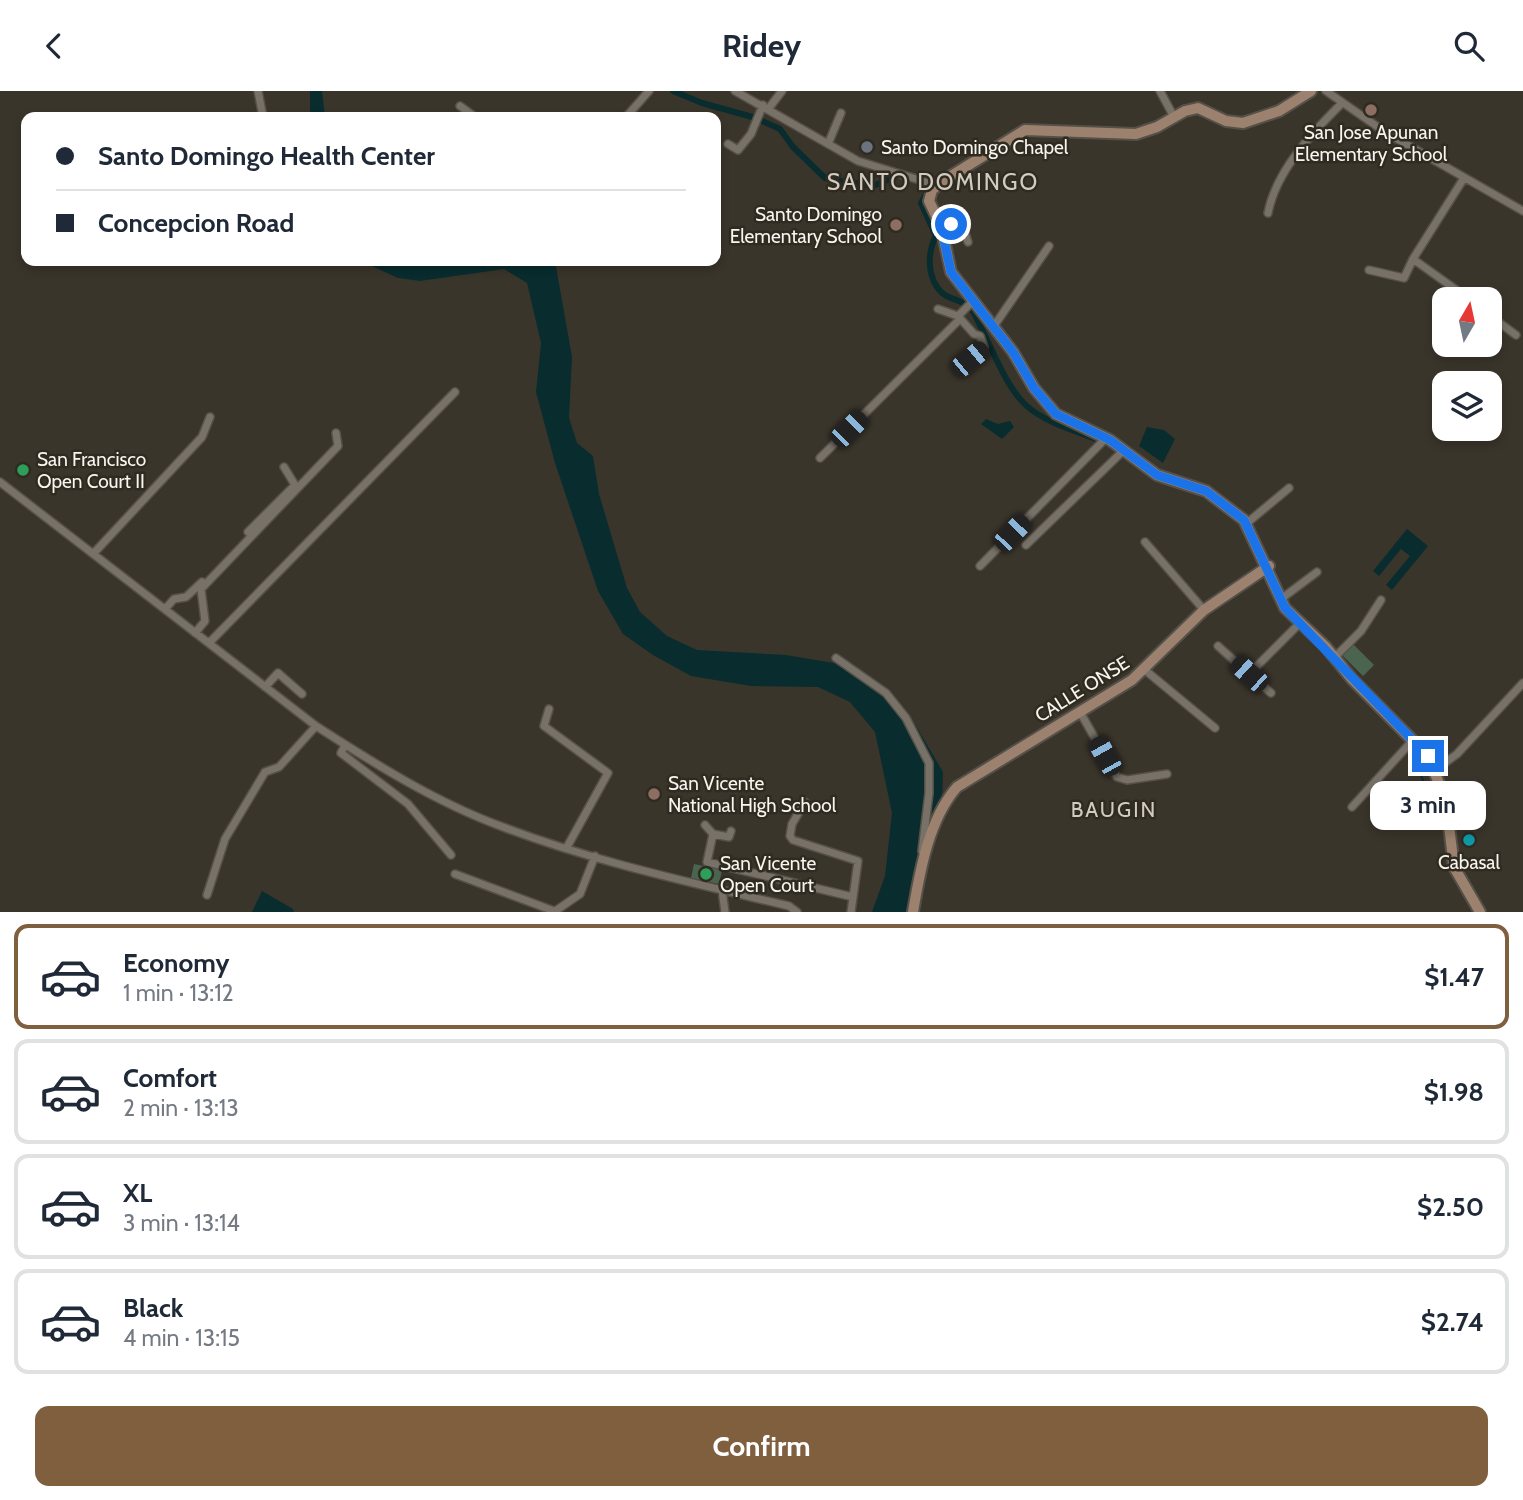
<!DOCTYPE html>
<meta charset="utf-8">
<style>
:root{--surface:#fff;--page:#f2f2f3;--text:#1f2937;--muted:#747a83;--line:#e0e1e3;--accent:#805f3f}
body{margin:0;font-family:Cabin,sans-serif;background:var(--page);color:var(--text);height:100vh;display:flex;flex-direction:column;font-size:26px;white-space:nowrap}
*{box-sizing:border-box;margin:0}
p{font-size:23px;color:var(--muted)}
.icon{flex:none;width:38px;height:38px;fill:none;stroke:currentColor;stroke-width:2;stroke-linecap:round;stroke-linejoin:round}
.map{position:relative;height:821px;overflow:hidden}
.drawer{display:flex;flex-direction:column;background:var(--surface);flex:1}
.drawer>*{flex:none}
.banner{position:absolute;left:21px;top:21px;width:700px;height:154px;border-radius:14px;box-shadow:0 4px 10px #0003;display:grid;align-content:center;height:154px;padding:0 35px;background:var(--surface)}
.needle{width:46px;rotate:9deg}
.buttons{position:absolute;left:1432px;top:196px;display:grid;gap:14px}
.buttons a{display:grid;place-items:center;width:70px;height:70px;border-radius:14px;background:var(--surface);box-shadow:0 4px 10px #0003;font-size:35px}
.end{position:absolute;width:32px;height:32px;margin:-16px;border:9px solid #1a73e8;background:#fff;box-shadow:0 0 0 4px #fff}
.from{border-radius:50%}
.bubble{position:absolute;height:49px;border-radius:14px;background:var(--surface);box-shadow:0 4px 10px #0003;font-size:23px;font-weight:800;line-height:49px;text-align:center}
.car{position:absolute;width:21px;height:42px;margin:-21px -10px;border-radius:9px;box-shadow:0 0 5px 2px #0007;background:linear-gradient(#222 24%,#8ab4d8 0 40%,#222 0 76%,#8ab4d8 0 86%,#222 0)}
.banner b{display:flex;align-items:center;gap:24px;height:66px;font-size:26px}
.banner b+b{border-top:2px solid var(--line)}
.banner i{width:18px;height:18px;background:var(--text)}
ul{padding:12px 0 0;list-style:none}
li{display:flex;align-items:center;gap:21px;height:105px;margin:0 14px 10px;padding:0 21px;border:4px solid var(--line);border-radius:14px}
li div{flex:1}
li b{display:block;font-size:26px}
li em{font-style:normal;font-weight:800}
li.current{border-color:var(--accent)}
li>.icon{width:63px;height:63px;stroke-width:1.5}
.action{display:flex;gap:14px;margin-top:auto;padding:14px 35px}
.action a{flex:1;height:80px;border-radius:14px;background:var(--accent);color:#fff;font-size:28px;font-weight:800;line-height:80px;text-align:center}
header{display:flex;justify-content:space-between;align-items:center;height:91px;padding:0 35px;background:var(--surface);font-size:32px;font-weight:800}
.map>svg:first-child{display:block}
.green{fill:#4b6450}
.water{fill:#092c2e}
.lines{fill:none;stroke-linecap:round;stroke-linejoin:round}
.stream{stroke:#092c2e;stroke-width:2}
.canal{stroke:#092c2e;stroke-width:6}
.street-casing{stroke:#555048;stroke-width:10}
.secondary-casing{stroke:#555048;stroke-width:14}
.street{stroke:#777167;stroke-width:7}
.secondary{stroke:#9c826e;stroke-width:10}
.route{stroke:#1a73e8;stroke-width:9}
.education-dot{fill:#8d6e63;stroke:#302b21;stroke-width:2.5}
.worship-dot{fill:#6b7280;stroke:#302b21;stroke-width:2.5}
.leisure-dot{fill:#2e9e5b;stroke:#302b21;stroke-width:2.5}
.culture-dot{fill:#0f9aa8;stroke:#302b21;stroke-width:2.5}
.labels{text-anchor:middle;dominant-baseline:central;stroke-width:5;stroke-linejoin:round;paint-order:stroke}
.poi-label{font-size:19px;fill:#f8f4ee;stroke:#302b21;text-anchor:start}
.street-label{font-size:19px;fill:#f8f4ee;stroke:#302b21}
.neighbourhood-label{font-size:21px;letter-spacing:2px;fill:#d2ccc0;stroke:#302b21}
.quarter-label{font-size:23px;letter-spacing:2px;fill:#d2ccc0;stroke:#302b21}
</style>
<header><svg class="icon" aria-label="back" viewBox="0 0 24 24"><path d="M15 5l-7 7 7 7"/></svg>Ridey<svg class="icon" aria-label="search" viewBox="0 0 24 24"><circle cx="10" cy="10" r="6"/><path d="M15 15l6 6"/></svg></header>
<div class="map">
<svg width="1523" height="821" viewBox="0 0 1523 821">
<rect width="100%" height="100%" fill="#3a352b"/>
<!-- green -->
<path class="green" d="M1352,552L1374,574L1363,585L1341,563Z
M694,773L722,779L719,793L691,787Z"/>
<!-- water -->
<path class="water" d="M310,0H322L325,26H310Z
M361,170H555L572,266L569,327L577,352L593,365L599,403L627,497L640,521L667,545L697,559L786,564L846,574L913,630L943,681L942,711L911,821H872L885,785L892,722L875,641L850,611L818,596L751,595L691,585L653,564L623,543L598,500L555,372L536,301L541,252L527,192L504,178L420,190L398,187Z
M986,328L998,333L1010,330L1014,336L1002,348L981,333Z
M1147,336L1164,339L1175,348L1163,372L1139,355Z
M1407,438L1428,455L1392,499L1386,494L1410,465L1401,458L1379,485L1373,480Z
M262,800L293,818L294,821H252Z"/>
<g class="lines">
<!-- stream -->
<path class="stream" d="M1126,367L1152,387
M1157,390L1172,394
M1424,671L1418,676L1431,711L1433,713L1441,710"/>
<!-- canal -->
<path class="canal" d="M673,0L702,12L756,27
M762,30L780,38L793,56L825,87L873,95L899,84
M929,98L921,112L936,145C928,160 927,181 937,196C945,210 964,207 972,219C988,246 1004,296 1028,316C1048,333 1077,340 1101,350"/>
<!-- street casing -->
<g class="street-casing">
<path id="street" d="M258,0L263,26
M735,0L858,70L939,95
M1160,0L1174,26
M1326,0L1385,41L1523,120
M460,15L475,26
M769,17L782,0
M626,26L649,0
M728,53L738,59L751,43L763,14
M828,53L841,22
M1268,122C1276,80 1312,42 1341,13
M941,135L961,130L968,151
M1413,168L1469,208
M1369,179L1404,187L1413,168L1464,87
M938,218L958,225
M1489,224L1516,244
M994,235L1049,155
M970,268L984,256L980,245L974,243L958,225L973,210
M820,367L960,228
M0,391L316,635C375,673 437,712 503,736C595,771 693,792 789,815L797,821
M1247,432L1289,397
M248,441L295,394L284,376
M1145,451L1204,519
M1026,454L1123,360
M93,463L202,346L210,326
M980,475L1106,347
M1281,508L1317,481
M165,518L174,508L186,506L202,491
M195,542L205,530L201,498L338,355L336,342
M209,552L455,301
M1218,555L1249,583L1299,533
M1335,566L1361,540L1381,509
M836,567L886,602L906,627L929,672V702L922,760
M1145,579L1215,637
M1249,583L1271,602
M265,596L278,582L302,603
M549,618L544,635L608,682L567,756
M1080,621L1117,686L1127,689L1167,683
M345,654L341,662L408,713L451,764
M1434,680L1457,663L1523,592
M805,711L792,733L790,745L793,749L858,770L851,821
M1352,716L1413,649
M705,734L713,743
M731,740L729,746L713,743L707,771L853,806
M455,783L554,820
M722,799L725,821
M207,804L225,748L265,681L279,676L316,635
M554,821L580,803L595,765"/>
</g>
<!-- secondary casing -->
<g class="secondary-casing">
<path id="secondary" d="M1311,0L1279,20L1243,32L1226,30L1198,17L1185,20L1157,36L1136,43L1025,39L943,90L932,99L929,110L941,135L951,181L1013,261L1034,297L1056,323L1110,349L1157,384L1206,400L1244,429L1285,517L1325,555L1352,588L1428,665L1446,710L1454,776L1480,821
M913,821C920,779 929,728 957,696L1132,589L1204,519L1269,475"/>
</g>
<!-- street -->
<use href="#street" class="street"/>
<!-- secondary -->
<use href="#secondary" class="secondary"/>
</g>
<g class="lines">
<!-- route -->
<path class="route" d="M951,133L941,135L951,181L1013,261L1034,297L1056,323L1110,349L1157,384L1206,400L1244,429L1285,517L1428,665"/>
</g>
<!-- markers -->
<g class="education-dot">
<circle cx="1371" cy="19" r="7"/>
<circle cx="896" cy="134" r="7"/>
<circle cx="654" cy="703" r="7"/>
</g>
<circle class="worship-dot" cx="867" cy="56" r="7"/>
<g class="leisure-dot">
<circle cx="23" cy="379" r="7"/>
<circle cx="706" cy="783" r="7"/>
</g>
<circle class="culture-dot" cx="1469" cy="749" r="7"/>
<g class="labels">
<!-- poi labels -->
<g class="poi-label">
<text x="1371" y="41" text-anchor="middle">San Jose Apunan<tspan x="1371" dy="22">Elementary School</tspan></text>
<text x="881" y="56">Santo Domingo Chapel</text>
<text x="882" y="123" text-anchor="end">Santo Domingo<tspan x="882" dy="22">Elementary School</tspan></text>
<text x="37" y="368">San Francisco<tspan x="37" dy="22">Open Court II</tspan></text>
<text x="668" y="692">San Vicente<tspan x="668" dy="22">National High School</tspan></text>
<text x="1469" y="771" text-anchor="middle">Cabasal</text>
<text x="720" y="772">San Vicente<tspan x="720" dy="22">Open Court</tspan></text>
</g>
<!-- street labels -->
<g class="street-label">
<text transform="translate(1082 598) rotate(-32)">CALLE ONSE</text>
</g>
<!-- neighbourhood labels -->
<g class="neighbourhood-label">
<text x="1114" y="718">BAUGIN</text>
</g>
<!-- quarter labels -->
<g class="quarter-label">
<text x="933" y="91">SANTO DOMINGO</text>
</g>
</g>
</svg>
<div class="buttons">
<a><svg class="needle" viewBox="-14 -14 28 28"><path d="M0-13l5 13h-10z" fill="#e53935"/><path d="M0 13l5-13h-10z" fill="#747a83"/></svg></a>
<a><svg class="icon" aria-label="layers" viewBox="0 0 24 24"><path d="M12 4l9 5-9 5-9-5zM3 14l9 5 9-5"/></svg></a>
</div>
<i class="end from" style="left:951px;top:133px"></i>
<i class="end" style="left:1428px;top:665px"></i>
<div class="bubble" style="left:1370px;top:690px;width:116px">3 min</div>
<i class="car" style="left:970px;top:268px;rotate:50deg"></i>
<i class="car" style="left:849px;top:338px;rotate:45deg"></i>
<i class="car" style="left:1012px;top:442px;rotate:44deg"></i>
<i class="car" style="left:1249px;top:583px;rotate:312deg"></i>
<i class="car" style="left:1105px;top:665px;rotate:331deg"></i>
<div class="banner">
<b><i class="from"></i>Santo Domingo Health Center</b>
<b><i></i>Concepcion Road</b>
</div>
</div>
<section class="drawer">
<ul>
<li class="current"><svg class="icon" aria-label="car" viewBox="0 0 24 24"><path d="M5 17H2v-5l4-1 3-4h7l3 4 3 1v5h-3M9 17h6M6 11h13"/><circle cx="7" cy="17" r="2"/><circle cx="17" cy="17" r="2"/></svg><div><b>Economy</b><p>1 min · 13:12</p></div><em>$1.47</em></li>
<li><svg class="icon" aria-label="car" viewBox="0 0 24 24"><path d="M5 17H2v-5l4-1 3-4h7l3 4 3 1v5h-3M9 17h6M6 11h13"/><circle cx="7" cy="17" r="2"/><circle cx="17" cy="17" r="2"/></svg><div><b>Comfort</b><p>2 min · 13:13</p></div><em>$1.98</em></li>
<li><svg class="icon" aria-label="car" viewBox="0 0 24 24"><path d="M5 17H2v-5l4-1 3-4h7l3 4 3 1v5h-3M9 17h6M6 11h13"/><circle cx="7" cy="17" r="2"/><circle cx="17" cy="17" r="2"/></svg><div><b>XL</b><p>3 min · 13:14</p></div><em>$2.50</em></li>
<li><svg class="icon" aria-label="car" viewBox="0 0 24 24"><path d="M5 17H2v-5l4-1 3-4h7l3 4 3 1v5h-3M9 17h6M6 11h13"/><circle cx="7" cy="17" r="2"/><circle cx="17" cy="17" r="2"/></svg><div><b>Black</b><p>4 min · 13:15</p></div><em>$2.74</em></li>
</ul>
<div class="action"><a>Confirm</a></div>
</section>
